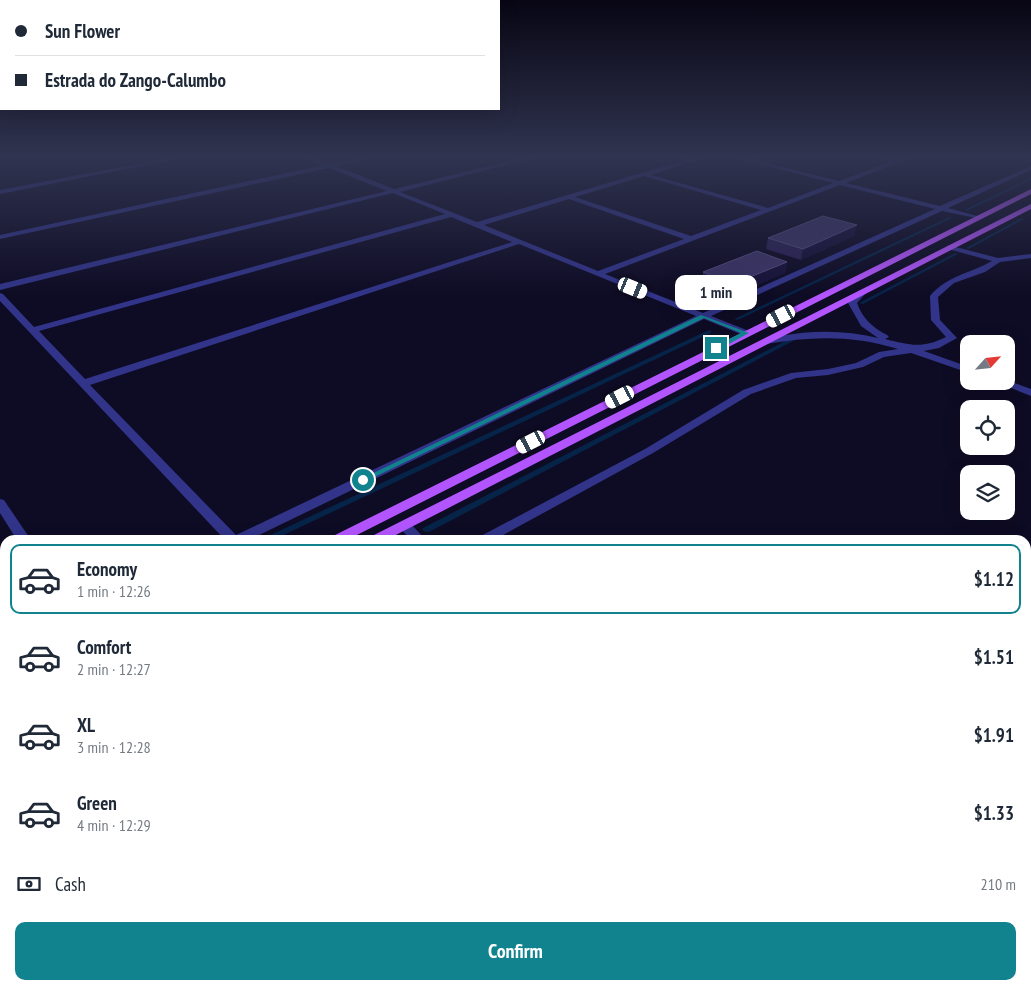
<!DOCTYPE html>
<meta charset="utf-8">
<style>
:root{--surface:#fff;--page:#f6f6f7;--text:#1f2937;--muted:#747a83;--line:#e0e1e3;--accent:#11838e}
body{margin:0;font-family:"PT Sans Narrow",sans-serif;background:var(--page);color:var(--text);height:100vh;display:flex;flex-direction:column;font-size:19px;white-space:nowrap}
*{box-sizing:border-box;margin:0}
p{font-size:16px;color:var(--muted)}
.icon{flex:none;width:28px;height:28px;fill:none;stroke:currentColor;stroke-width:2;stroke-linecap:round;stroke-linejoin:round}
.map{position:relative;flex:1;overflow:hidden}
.drawer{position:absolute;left:0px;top:535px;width:1031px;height:455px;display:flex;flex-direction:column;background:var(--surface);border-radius:15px 15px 0 0;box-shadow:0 5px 20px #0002}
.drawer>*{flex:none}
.hud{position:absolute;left:0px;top:0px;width:500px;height:110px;box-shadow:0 5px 20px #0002;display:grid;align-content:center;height:110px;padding:0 15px;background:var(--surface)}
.needle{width:32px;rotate:63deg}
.tools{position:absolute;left:960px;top:335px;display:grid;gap:10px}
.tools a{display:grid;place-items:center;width:55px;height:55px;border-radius:10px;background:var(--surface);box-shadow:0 5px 20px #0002;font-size:25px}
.end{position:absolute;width:22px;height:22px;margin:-11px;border:6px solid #11838e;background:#fff;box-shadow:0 0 0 2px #fff}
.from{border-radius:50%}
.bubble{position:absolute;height:35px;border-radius:10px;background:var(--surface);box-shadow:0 5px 20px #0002;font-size:16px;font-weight:800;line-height:35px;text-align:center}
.car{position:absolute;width:15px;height:30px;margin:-15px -8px;border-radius:6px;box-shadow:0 0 4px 1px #0007;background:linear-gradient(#fff 24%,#345 0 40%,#fff 0 76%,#345 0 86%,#fff 0)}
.hud b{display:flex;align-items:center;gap:18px;height:48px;font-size:19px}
.hud b+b{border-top:1px solid var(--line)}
.hud i{width:12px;height:12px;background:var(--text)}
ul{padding:9px 0 0;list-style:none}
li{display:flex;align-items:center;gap:15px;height:70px;margin:0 10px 8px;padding:0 5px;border:2px solid transparent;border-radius:10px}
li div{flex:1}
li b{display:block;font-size:19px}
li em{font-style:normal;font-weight:800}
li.selected{border-color:var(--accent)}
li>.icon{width:45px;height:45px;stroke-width:1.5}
.pay{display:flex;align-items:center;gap:12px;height:55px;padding:0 15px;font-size:19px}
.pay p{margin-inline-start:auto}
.cta{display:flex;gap:10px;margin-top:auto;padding:10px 15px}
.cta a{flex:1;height:58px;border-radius:10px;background:var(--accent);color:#fff;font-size:20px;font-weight:800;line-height:58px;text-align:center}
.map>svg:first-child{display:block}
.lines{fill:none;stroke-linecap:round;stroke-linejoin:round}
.stream{fill:#062348;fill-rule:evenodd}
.street{fill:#313488;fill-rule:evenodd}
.primary{fill:#b355ff;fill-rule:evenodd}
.wall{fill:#292254}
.shaded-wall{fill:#161139}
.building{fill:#3b3466;stroke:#524c7e}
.route{fill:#11838e}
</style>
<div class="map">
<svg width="1031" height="990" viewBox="0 0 1031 990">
<rect width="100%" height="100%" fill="#0e0b24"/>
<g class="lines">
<!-- stream -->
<path class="stream" d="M1031,178V180L967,211L964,210Z
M949,217L952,218L738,320L734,319Z
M1021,218L1024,219L969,249L966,248Z
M955,253L958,254L863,304L859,303Z
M709,330L711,331V333L273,540H263L264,538Z
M795,336L798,338L797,339L429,532H426L422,530L423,528Z
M5,660V667L0,669V662Z
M5,746V755L0,757V748Z"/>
<!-- street -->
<path class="street" d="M173,157H187L0,194V190Z
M305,157C315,157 324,164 333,163C346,162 359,157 373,157L336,166L394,189L526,157H538L400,192L477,222L695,157H706L651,175L768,208L833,183L732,157H744L839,181L890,162L872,157L896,160L913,157L846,183L940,206L1029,167L1031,166V170L948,208L981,217V219L942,211L711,316L749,331V335H743L704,319L249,540H225L0,301V293L3,294L34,327L445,214L393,193L0,290V284L387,191L329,168L0,239V235L323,165ZM644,176L761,210L691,236L575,197ZM840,185L935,209L703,313L605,274ZM569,199L684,239L598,271L484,225ZM451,217L512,242L85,379L39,331ZM519,244L696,316L236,535L90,385Z
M948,245L998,258L1031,254V258L1000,262L985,272L954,283L938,297L940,320L957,338L939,348L924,351L969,367V373L911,353L884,357L863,367L828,375L796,378L751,394L653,453L494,540H477L479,537L645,449L743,390L791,373L828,369L856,363L879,352L898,349C854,335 811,336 766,344L761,341C766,337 773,337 780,336C813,330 846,330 878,338L861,326L848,303L860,290L867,292L857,303C863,319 872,327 887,335L889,337L885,339C910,345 922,349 946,337L931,320L930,296C948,275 969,274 992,261L948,249Z
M1006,380L1031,389V396L994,381Z
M0,499L4,500L31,540H17L0,513Z
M404,521L409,522L426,540H411L397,525Z
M5,639V651L0,653V641Z
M5,784V801L0,803V786Z
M159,985H189L187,990H157Z
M282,985H304L306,990H284Z
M925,985H949L951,990H927Z"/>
<!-- primary -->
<path class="primary" d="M1031,189V194L347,540H329L331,537Z
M1031,204V209L386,540H368L370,537Z
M5,696V711L0,713V698Z
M5,722V737L0,739V724Z"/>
</g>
<!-- wall -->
<path class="wall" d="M854,236L801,260L766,249L768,238Z
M787,262L785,273L731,296L702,284L703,272Z"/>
<!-- shaded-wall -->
<path class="shaded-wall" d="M857,225L854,236L801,260L803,249Z
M787,262L785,273L731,296L733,284Z"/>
<!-- building -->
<path class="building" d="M823,216L857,225L803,249L768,238Z
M757,251L787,262L733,284L703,272Z"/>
<!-- sky -->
<linearGradient id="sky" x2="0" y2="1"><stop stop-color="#080614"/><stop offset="0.53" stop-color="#303450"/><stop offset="1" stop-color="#303450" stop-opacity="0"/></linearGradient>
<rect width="1031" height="296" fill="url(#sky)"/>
<!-- route -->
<path class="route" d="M701,315L749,333L718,350H713V347L741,333L704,318L366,481L359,480Z"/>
</svg>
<div class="tools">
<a><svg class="needle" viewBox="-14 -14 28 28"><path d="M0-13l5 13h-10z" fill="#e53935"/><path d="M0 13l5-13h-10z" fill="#747a83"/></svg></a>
<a><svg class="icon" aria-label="locate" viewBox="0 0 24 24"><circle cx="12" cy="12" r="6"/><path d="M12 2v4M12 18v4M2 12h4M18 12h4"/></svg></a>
<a><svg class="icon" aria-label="layers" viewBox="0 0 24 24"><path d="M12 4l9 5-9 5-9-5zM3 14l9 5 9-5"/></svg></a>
</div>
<i class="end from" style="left:363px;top:480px"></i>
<i class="end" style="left:716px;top:348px"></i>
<div class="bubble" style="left:675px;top:275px;width:82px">1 min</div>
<i class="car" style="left:633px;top:288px;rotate:112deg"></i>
<i class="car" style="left:781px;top:316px;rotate:243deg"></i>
<i class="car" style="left:620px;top:397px;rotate:243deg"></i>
<i class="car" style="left:531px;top:442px;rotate:243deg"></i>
<div class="hud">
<b><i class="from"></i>Sun Flower</b>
<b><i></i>Estrada do Zango-Calumbo</b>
</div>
<section class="drawer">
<ul>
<li class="selected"><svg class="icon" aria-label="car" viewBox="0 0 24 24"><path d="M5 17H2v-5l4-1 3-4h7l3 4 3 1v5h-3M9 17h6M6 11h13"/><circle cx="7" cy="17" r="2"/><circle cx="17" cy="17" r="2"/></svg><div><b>Economy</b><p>1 min · 12:26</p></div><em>$1.12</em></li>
<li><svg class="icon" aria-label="car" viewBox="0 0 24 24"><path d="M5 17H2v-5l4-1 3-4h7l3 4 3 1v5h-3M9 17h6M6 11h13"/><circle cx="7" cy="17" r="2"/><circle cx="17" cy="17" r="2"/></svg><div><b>Comfort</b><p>2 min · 12:27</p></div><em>$1.51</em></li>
<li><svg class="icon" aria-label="car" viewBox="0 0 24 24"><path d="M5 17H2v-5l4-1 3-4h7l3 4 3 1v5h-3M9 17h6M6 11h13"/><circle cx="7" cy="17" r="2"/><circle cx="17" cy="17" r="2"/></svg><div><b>XL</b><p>3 min · 12:28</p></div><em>$1.91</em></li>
<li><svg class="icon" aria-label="car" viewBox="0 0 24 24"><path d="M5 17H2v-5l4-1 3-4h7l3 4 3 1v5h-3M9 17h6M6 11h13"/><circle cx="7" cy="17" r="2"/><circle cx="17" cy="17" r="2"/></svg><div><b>Green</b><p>4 min · 12:29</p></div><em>$1.33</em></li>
</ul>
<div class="pay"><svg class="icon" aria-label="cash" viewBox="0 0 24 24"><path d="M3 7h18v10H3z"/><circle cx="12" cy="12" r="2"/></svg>Cash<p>210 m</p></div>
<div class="cta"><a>Confirm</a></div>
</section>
</div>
